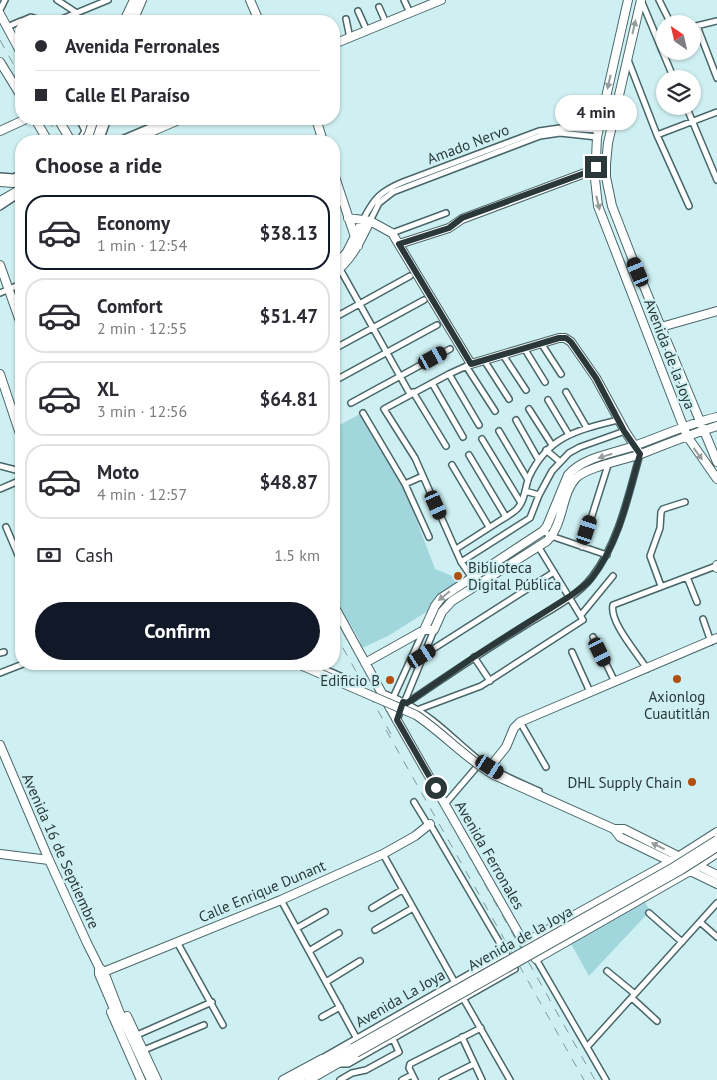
<!DOCTYPE html>
<meta charset="utf-8">
<style>
:root{--surface:#fff;--page:#f2f2f3;--text:#2b2b33;--muted:#7c7c81;--line:#e1e1e2;--accent:#111827}
body{margin:0;font-family:"PT Sans",sans-serif;background:var(--page);color:var(--text);height:100vh;display:flex;flex-direction:column;font-size:19px;white-space:nowrap}
*{box-sizing:border-box;margin:0}
p{font-size:16px;color:var(--muted)}
.icon{flex:none;width:28px;height:28px;fill:none;stroke:currentColor;stroke-width:2;stroke-linecap:round;stroke-linejoin:round}
.map{position:relative;flex:1;overflow:hidden}
.sheet{position:absolute;left:15px;top:135px;width:325px;height:535px;display:flex;flex-direction:column;background:var(--surface);border-radius:20px;box-shadow:0 1px 4px #0004}
.sheet>*{flex:none}
.banner{position:absolute;left:15px;top:15px;width:325px;height:110px;border-radius:20px;box-shadow:0 1px 4px #0004;display:grid;align-content:center;height:110px;padding:0 20px;background:var(--surface)}
.needle{width:32px;rotate:326deg}
.controls{position:absolute;left:656px;top:15px;display:grid;gap:10px}
.controls a{display:grid;place-items:center;width:45px;height:45px;border-radius:50%;background:var(--surface);box-shadow:0 1px 4px #0004;font-size:25px}
.end{position:absolute;width:22px;height:22px;margin:-11px;border:6px solid #2b3839;background:#fff;box-shadow:0 0 0 2px #fff}
.from{border-radius:50%}
.bubble{position:absolute;height:35px;border-radius:18px;background:var(--surface);box-shadow:0 1px 4px #0004;font-size:16px;font-weight:700;line-height:35px;text-align:center}
.car{position:absolute;width:15px;height:30px;margin:-15px -8px;border-radius:6px;box-shadow:0 0 4px 1px #0007;background:linear-gradient(#222 24%,#8ab4d8 0 40%,#222 0 76%,#8ab4d8 0 86%,#222 0)}
.banner b{display:flex;align-items:center;gap:18px;height:48px;font-size:19px}
.banner b+b{border-top:1px solid var(--line)}
.banner i{width:12px;height:12px;background:var(--text)}
ul{padding:0;list-style:none}
li{display:flex;align-items:center;gap:15px;height:75px;margin:0 10px 8px;padding:0 10px;border:2px solid var(--line);border-radius:20px}
li div{flex:1}
li b{display:block;font-size:19px}
li em{font-style:normal;font-weight:700}
li.current{border-color:var(--accent)}
li>.icon{width:45px;height:45px;stroke-width:1.5}
h2{padding:0 20px;font-size:22px;line-height:60px}
.pay{display:flex;align-items:center;gap:12px;height:55px;padding:0 20px;font-size:19px}
.pay p{margin-inline-start:auto}
.action{display:flex;gap:10px;margin-top:auto;padding:10px 20px}
.action a{flex:1;height:58px;border-radius:30px;background:var(--accent);color:#fff;font-size:20px;font-weight:700;line-height:58px;text-align:center}
.map>svg:first-child{display:block}
.green{fill:#a1d7dc}
.lines{fill:none;stroke-linecap:round;stroke-linejoin:round}
.street-casing{stroke:#496669;stroke-width:8}
.secondary-casing{stroke:#496669;stroke-width:10}
.street{stroke:#fff;stroke-width:5}
.secondary{stroke:#fff;stroke-width:8}
.rail{stroke:#809799;stroke-width:1;stroke-dasharray:9 9;stroke-linecap:butt}
.secondary-bridge-casing{stroke:#496669;stroke-width:10;stroke-linecap:butt}
.secondary-bridge{stroke:#fff;stroke-width:8}
.oneway{fill:#959c9c}
.route{stroke:#2b3839;stroke-width:6}
.poi-dot{fill:#b04f10;stroke:#cff0f2;stroke-width:2}
.labels{text-anchor:middle;dominant-baseline:central;stroke-width:4.5;stroke-linejoin:round;paint-order:stroke}
.street-label{font-size:15px;fill:#2b3839;stroke:#cff0f2}
.poi-label{font-size:15px;fill:#2b3839;stroke:#cff0f2;text-anchor:end}
</style>
<div class="map">
<svg width="717" height="1080" viewBox="0 0 717 1080">
<rect width="100%" height="100%" fill="#cff0f2"/>
<!-- green -->
<path class="green" d="M360,414L406,492L435,569L462,580L431,609L388,636L362,648L359,639L349,622L347,623L334,598V428Z
M645,902L650,911L589,976L570,942Z"/>
<g class="lines">
<!-- street casing -->
<g class="street-casing">
<path id="street" d="M57,0L77,13
M404,0L410,13
M641,0L674,79
M659,0L671,24
M379,7L386,23
M0,10L5,0
M358,11L367,31
M346,19L350,38
M22,21L31,17L43,21
M57,21L108,0
M697,26L717,78
M7,27L21,21
M692,27L717,21
M334,32L338,42
M628,60L657,135L717,112
M686,106L717,180
M79,119L90,141
M657,135L689,206
M79,141L85,131L88,119
M100,141L108,119
M117,141L169,119
M0,176L13,177L21,174
M0,207L21,193
M363,220C374,198 381,191 403,182L539,131L560,128L599,130
M370,221L379,203L393,192L540,136L560,133L597,137
M392,233L446,213
M340,269L410,394
M0,293L21,284
M334,318L410,276
M541,343L561,374
M524,348L545,382
M334,349L424,300
M503,355L526,390
M484,360L509,399
M471,364L449,374L384,409L415,458L461,562L477,585
M466,366L495,411
M449,374L479,425
M336,380L437,325
M432,383L463,437
M413,392L446,446
M566,392L587,428
M548,400L569,435
M351,403L450,349
M529,409L552,445
M363,413L405,484L429,537
M516,420L538,459
M499,431L528,480
M482,439L521,503
M546,450L559,461
M469,455L506,517
M452,465L489,527
M0,466L16,470
M405,484L423,476
M0,489L21,480
M525,491L539,495
M6,527L21,562
M543,531L551,536L607,555
M582,547L608,465
M456,549C470,540 484,531 498,522C504,518 512,514 517,509C525,501 525,487 529,477C548,436 578,430 618,420
M461,562L530,518L539,495L552,471L569,453L580,447L625,431
M687,577L697,602
M661,586L650,556L660,528L661,512L663,509L685,502
M581,615L613,576
M703,619L711,642
M593,637L615,682
M334,650V651
M572,652L590,692
M0,653L4,652
M474,657L490,681
M412,658L422,656L554,572
M313,664L354,682
M647,669C638,654 609,622 613,605L716,566
M0,673L23,664
M382,693C390,696 399,699 407,704C435,718 456,742 480,761C498,774 519,782 539,791
M392,700L424,630
M407,703C445,677 484,651 524,626C546,612 576,598 592,577C619,542 628,496 640,454
M417,710L481,686L583,620L538,546
M397,720L434,630
M520,722L546,767
M414,802L428,825
M445,804L475,769
M383,854L459,990
M281,900L357,1039
M372,908L402,890
M649,913L682,942
M700,922L717,937
M297,928L325,912
M375,930L413,908
M177,942L223,1025
M309,951L339,933
M536,959L606,1080
M607,971L635,994
M326,982L360,961
M463,998L510,1080
M632,998L657,1021
M322,1017L340,1007
M137,1035L212,1002
M462,1037L482,1080
M587,1047L717,903
M144,1050L204,1025
M324,1057L506,953
M337,1064H348L515,969L430,824
M340,1080L352,1073L366,1070L399,1052L393,1039
M402,1080L412,1075
M415,1080L409,1068L410,1064L481,1028
M442,1080L474,1064"/>
</g>
<!-- secondary casing -->
<g class="secondary-casing">
<path id="secondary" d="M250,0L259,21
M628,0L597,137L595,179L598,206L687,436L717,479
M641,0L608,143L606,164V177L612,206L631,255L717,462
M0,14L21,53
M124,21L134,0
M133,21L142,0
M334,44L441,0
M0,62L21,96
M35,119L48,141
M58,119L71,141
M316,119L323,141
M0,131L26,119
M94,141L102,119
M130,141L181,119
M334,174L358,246
M0,182L13,183L21,180
M0,201L21,189
M348,218L370,221L392,233L471,364L559,338H565L571,342L596,378L625,431L640,454
M399,244L449,228L462,219L585,173L596,167
M0,265L21,324
M334,267L347,252L363,220
M334,273C352,260 360,241 370,221
M661,327L717,311
M0,374L21,437
M717,565V568
M334,606L390,708L524,943L536,959L690,871L717,853
M424,630L435,606L441,598L543,531L547,526L568,475C583,457 612,454 634,446C662,436 688,424 717,417
M365,663L424,630H434L442,612L452,601L547,541C564,524 561,494 576,478C587,467 624,460 641,454C666,444 691,434 717,426
M0,745L49,860L87,943L99,967L104,972L119,1011L151,1080
M490,767L506,747L514,728L520,722L717,638
M494,775L614,829L620,837L717,884
M614,829H624L682,858
M0,854L49,860
M695,864L717,875
M524,943L670,862L717,832
M99,969V974L117,1016
M101,973L281,900L383,854L415,836L430,824
M111,1012L141,1080
M127,1016L157,1080
M283,1080L322,1059L333,1058L353,1048
M296,1080L329,1061
M309,1080L356,1053"/>
</g>
<!-- street -->
<use href="#street" class="street"/>
<!-- secondary -->
<use href="#secondary" class="secondary"/>
<!-- rail -->
<path class="rail" d="M0,40L21,78
M48,119L61,141
M334,617L595,1080
M334,632L391,734
M386,730L584,1080"/>
<!-- secondary-bridge casing -->
<g class="secondary-bridge-casing">
<path id="secondary-bridge" d="M85,141L89,134L94,119
M298,664L416,715C443,733 465,758 494,775
M353,1048L674,867L717,840
M356,1053L681,870L717,847"/>
</g>
<!-- secondary-bridge -->
<use href="#secondary-bridge" class="secondary-bridge"/>
</g>
<!-- one-way arrows -->
<defs><path id="oneway-solid" d="M-6-.8H1V-3.2L6.5 0L1 3.2V.8H-6Z" transform="scale(1.25)"/></defs>
<g class="oneway">
<use href="#oneway-solid" transform="translate(634 27) rotate(-77)"/>
<use href="#oneway-solid" transform="translate(609 82) rotate(103)"/>
<use href="#oneway-solid" transform="translate(598 203) rotate(77)"/>
<use href="#oneway-solid" transform="translate(698 454) rotate(54)"/>
<use href="#oneway-solid" transform="translate(605 456) rotate(162)"/>
<use href="#oneway-solid" transform="translate(444 596) rotate(141)"/>
<use href="#oneway-solid" transform="translate(658 846) rotate(-154)"/>
</g>
<g class="lines">
<!-- route -->
<path class="route" d="M436,788L397,720L403,702L407,703L474,657L570,596C577,591 585,586 591,579C619,544 628,496 640,454L624,431L596,378L571,342L566,338H559L471,364L399,244L449,228L462,218L585,173L596,167"/>
</g>
<!-- markers -->
<g class="poi-dot">
<circle cx="458" cy="576" r="5"/>
<circle cx="677" cy="679" r="5"/>
<circle cx="390" cy="680" r="5"/>
<circle cx="692" cy="782" r="5"/>
</g>
<g class="labels">
<!-- street labels -->
<g class="street-label">
<text transform="translate(468 144) rotate(-21)">Amado Nervo</text>
<text transform="translate(670 354) rotate(69)">Avenida de la Joya</text>
<text transform="translate(61 851) rotate(66)">Avenida 16 de Septiembre</text>
<text transform="translate(490 855) rotate(60)">Avenida Ferronales</text>
<text transform="translate(262 891) rotate(-23)">Calle Enrique Dunant</text>
<text transform="translate(520 938) rotate(-29)">Avenida de la Joya</text>
<text transform="translate(400 998) rotate(-30)">Avenida La Joya</text>
</g>
<!-- poi labels -->
<g class="poi-label">
<text x="468" y="567" text-anchor="start">Biblioteca<tspan x="468" dy="17">Digital Pública</tspan></text>
<text x="380" y="680">Edificio B</text>
<text x="677" y="696" text-anchor="middle">Axionlog<tspan x="677" dy="17">Cuautitlán</tspan></text>
<text x="682" y="782">DHL Supply Chain</text>
</g>
</g>
</svg>
<div class="controls">
<a><svg class="needle" viewBox="-14 -14 28 28"><path d="M0-13l5 13h-10z" fill="#e53935"/><path d="M0 13l5-13h-10z" fill="#7c7c81"/></svg></a>
<a><svg class="icon" aria-label="layers" viewBox="0 0 24 24"><path d="M12 4l9 5-9 5-9-5zM3 14l9 5 9-5"/></svg></a>
</div>
<i class="end from" style="left:436px;top:788px"></i>
<i class="end" style="left:596px;top:167px"></i>
<div class="bubble" style="left:555px;top:95px;width:82px">4 min</div>
<i class="car" style="left:638px;top:272px;rotate:337deg"></i>
<i class="car" style="left:433px;top:358px;rotate:61deg"></i>
<i class="car" style="left:436px;top:505px;rotate:156deg"></i>
<i class="car" style="left:587px;top:530px;rotate:18deg"></i>
<i class="car" style="left:600px;top:652px;rotate:154deg"></i>
<i class="car" style="left:422px;top:656px;rotate:58deg"></i>
<i class="car" style="left:490px;top:767px;rotate:123deg"></i>
<div class="banner">
<b><i class="from"></i>Avenida Ferronales</b>
<b><i></i>Calle El Paraíso</b>
</div>
<section class="sheet">
<h2>Choose a ride</h2>
<ul>
<li class="current"><svg class="icon" aria-label="car" viewBox="0 0 24 24"><path d="M5 17H2v-5l4-1 3-4h7l3 4 3 1v5h-3M9 17h6M6 11h13"/><circle cx="7" cy="17" r="2"/><circle cx="17" cy="17" r="2"/></svg><div><b>Economy</b><p>1 min · 12:54</p></div><em>$38.13</em></li>
<li><svg class="icon" aria-label="car" viewBox="0 0 24 24"><path d="M5 17H2v-5l4-1 3-4h7l3 4 3 1v5h-3M9 17h6M6 11h13"/><circle cx="7" cy="17" r="2"/><circle cx="17" cy="17" r="2"/></svg><div><b>Comfort</b><p>2 min · 12:55</p></div><em>$51.47</em></li>
<li><svg class="icon" aria-label="car" viewBox="0 0 24 24"><path d="M5 17H2v-5l4-1 3-4h7l3 4 3 1v5h-3M9 17h6M6 11h13"/><circle cx="7" cy="17" r="2"/><circle cx="17" cy="17" r="2"/></svg><div><b>XL</b><p>3 min · 12:56</p></div><em>$64.81</em></li>
<li><svg class="icon" aria-label="car" viewBox="0 0 24 24"><path d="M5 17H2v-5l4-1 3-4h7l3 4 3 1v5h-3M9 17h6M6 11h13"/><circle cx="7" cy="17" r="2"/><circle cx="17" cy="17" r="2"/></svg><div><b>Moto</b><p>4 min · 12:57</p></div><em>$48.87</em></li>
</ul>
<div class="pay"><svg class="icon" aria-label="cash" viewBox="0 0 24 24"><path d="M3 7h18v10H3z"/><circle cx="12" cy="12" r="2"/></svg>Cash<p>1.5 km</p></div>
<div class="action"><a>Confirm</a></div>
</section>
</div>
